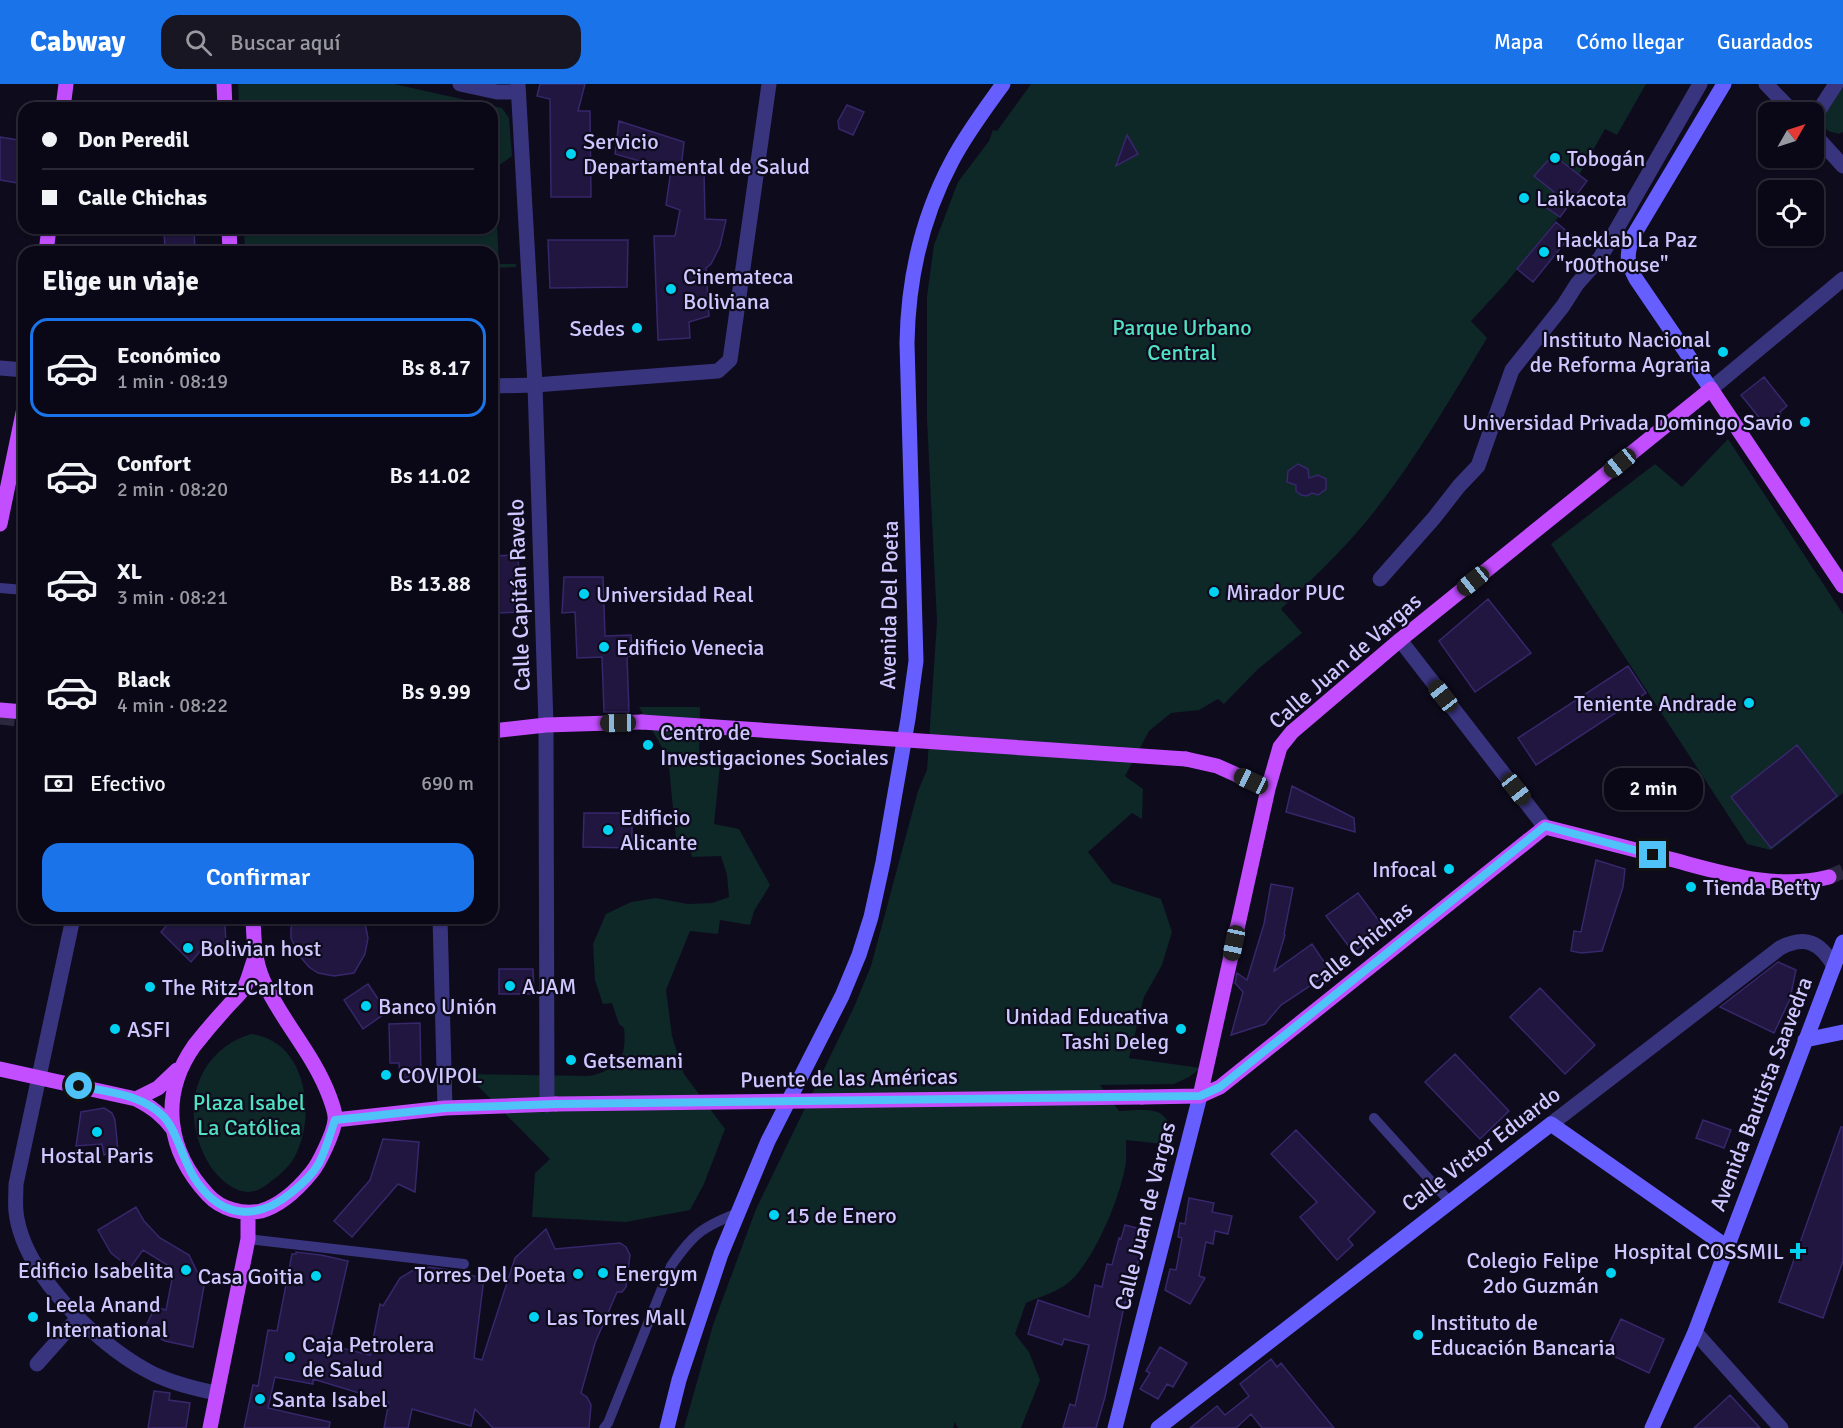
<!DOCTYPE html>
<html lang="es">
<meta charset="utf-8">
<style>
:root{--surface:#0a0816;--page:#181623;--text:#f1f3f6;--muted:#999aa1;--line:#2a2935;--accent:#1a73e8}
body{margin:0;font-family:Signika,sans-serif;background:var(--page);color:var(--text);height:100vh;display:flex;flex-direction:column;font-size:22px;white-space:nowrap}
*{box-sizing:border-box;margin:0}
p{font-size:20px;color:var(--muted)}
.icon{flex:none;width:33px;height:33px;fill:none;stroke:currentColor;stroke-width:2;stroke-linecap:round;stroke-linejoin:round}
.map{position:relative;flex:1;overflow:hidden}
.drawer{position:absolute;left:18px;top:162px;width:480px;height:678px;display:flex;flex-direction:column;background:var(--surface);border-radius:18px;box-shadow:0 2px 4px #0004,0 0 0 2px var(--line)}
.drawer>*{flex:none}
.guide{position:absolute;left:18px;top:18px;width:480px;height:132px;border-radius:18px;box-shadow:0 2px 4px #0004,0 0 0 2px var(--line);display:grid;align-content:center;height:132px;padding:0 24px;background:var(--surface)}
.needle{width:39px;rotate:51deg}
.buttons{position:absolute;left:1758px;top:18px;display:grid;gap:12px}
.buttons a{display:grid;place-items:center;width:66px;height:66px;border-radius:12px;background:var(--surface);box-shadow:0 2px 4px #0004,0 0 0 2px var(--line);font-size:30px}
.end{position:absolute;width:27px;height:27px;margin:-14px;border:8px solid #4fc3f7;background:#111;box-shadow:0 0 0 3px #111}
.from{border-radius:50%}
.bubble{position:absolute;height:42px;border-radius:18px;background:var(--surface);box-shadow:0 2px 4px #0004,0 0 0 2px var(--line);font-size:20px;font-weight:600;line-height:42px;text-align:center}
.car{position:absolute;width:18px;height:36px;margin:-18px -9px;border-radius:8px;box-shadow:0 0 4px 2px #0007;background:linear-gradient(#222 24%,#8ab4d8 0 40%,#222 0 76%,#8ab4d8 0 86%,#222 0)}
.guide b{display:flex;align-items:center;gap:21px;height:57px;font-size:22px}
.guide b+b{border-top:2px solid var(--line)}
.guide i{width:15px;height:15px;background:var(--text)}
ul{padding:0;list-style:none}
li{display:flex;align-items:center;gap:18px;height:99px;margin:0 12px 9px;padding:0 12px;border:3px solid transparent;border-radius:18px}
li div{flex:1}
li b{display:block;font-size:22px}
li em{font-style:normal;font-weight:600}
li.active{border-color:var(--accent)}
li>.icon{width:54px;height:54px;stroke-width:1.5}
h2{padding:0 24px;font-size:27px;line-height:72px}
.pay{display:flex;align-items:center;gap:15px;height:66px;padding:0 24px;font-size:22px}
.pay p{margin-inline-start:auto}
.cta{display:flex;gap:12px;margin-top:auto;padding:12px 24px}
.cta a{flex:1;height:69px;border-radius:18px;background:var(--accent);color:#fff;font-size:24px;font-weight:600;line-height:69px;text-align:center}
header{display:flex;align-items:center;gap:36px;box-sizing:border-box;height:84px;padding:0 30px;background:var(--accent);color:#fff}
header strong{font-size:28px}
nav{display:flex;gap:33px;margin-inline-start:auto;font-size:21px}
.search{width:420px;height:54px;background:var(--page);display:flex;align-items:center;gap:15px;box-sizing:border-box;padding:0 21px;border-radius:18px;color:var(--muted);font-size:22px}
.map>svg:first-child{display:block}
.green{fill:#0e2727}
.building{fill:#20163f;stroke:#37276b;stroke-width:1.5}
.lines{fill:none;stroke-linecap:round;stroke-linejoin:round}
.primary-tunnel{stroke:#2b273f;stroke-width:15;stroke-dasharray:15 8;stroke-linecap:butt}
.service{stroke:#39347e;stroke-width:10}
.pedestrian{stroke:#39347e;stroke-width:15}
.minor{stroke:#39347e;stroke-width:15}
.tertiary{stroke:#39347e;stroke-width:15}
.secondary{stroke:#665eff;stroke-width:15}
.primary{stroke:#c24eff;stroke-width:15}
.primary-bridge{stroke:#c24eff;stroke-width:15}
.route{stroke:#4fc3f7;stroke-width:8}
.poi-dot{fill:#00d3f2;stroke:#0e0b1d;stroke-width:2}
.labels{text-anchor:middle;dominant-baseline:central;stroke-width:4.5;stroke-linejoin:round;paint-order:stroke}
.poi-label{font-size:22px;fill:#cfc7ff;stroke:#0e0b1d;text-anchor:start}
.park-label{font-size:22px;fill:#50e2c2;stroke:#0e0b1d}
.street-label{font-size:22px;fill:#cfc7ff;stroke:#0e0b1d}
</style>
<header>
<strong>Cabway</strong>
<div class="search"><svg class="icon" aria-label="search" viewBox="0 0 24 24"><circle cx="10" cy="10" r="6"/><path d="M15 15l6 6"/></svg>Buscar aquí</div>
<nav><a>Mapa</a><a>Cómo llegar</a><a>Guardados</a></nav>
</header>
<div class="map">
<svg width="1843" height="1344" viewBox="0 0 1843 1344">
<rect width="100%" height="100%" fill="#0e0b1d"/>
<!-- green -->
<path class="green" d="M238,0H394L502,24L509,34L512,72L494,85L499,180H516V183L492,184V168H245L244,144H492V24H239Z
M1031,0H1646L1617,51L1605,45L1579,91L1587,97L1507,198L1471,237L1487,254C1449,317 1412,382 1365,439C1339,470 1310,497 1281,525L1302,549L1257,586L1224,620L1218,615L1199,626L1171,629L1149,647L1125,692L1143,705L1142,735L1132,729L1088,768L1112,799L1161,815L1172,848L1162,881L1144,913L1129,974L1201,984L1189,993L1174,1000L1100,1001L1119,1027C1153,1026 1170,1020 1173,1061L1126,1056C1126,1066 1127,1075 1125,1084C1119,1116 1093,1179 1068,1199C1057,1208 1039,1213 1026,1219L1015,1250L1029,1268L1040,1296L1021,1344H958L955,1338L953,1344H684L713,1241L756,1125L854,923L871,882L918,707L927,686L937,538L927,336V212L934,161L958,98L989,57L993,46L997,47Z
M1843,2V48L1839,50L1828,47L1822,39L1825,29Z
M1728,355L1843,530V709L1771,766L1747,760L1551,460L1655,380L1682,403Z
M639,623H700L699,677L720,681L714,740L739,745L770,801L754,827L750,841L720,836L718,850L690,847L666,906L672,952L684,990L725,1045L704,1100L690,1126L626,1138L532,1133L535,1089L550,1075L466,990L589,992C619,985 627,974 624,944L619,940L612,919L603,920L595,896L593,860L606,830L631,818L656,814L688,820L712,819L729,813L727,791L721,772L692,773L690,763L677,764L668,674Z
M251,950C305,956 316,1027 297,1068C293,1078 285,1086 277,1093C271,1097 265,1103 258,1106C239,1114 218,1095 209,1080C179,1031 193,968 251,950Z"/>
<!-- building -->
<path class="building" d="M540,0H585L578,27H590L591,113H551L550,15L537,12Z
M847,21L864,28L853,51L839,45L838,37Z
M619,37L684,58L681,85L704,87L705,135L726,136L720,162L711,180L706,184L709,232L689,238L690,254L658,256L654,152H675L680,126L666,121L671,86L615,70Z
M1127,51L1138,70L1116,82Z
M0,53L24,57V100L0,96Z
M1553,71L1587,97L1560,133L1544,122L1554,108L1534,92Z
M1556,138L1571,151L1533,198L1517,185Z
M164,144H194L195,168H165Z
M548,156H628L627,203L550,204Z
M1764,293L1787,322L1780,328L1781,330L1766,342L1741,311Z
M1298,380L1308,385L1309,394L1318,391L1326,395V405L1318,411L1312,409L1307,412L1301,411L1296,407V401L1287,398L1288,387Z
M518,471L521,528L496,529L494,472Z
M564,493H603L605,552L631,551L632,572H627L629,628H604L602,573L577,574L575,528L562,529Z
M1488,515L1531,569L1475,608L1439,557Z
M1628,582L1646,609L1536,681L1518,654Z
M1797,661L1837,712L1771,764L1731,713Z
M1292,702L1354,734L1355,748L1286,728Z
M584,729H632V764L583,763Z
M1596,776L1625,785L1623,803L1602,867L1581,869L1571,867L1574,847L1581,848Z
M1271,800L1293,804L1284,850L1285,851L1274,887L1312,860L1331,888L1281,921L1265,940L1231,951L1243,908L1235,899L1237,889L1247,896L1264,840Z
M1358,809L1385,845L1353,868L1326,832Z
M173,834H220V841H225L226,860H216L202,865L191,878L161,848Z
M294,834H364L368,854L365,870L354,889L334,892L318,889L309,883L298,870L291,854V844Z
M1778,878L1796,886L1790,915L1774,949L1720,923Z
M499,885H533L534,910H499Z
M368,900L387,928L363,945L344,916Z
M1540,904L1595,961L1565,990L1510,933Z
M420,939L421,994H400L399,979H390L389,940Z
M1455,970L1509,1027L1480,1055L1425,998Z
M104,1024L112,1029L115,1036L118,1067L104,1071L102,1060L76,1062L81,1028Z
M1703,1036L1731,1046L1724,1064L1696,1054Z
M1841,1043H1843V1177L1823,1234L1779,1218Z
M1296,1046L1375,1128L1348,1155L1353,1161L1337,1176L1300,1133L1317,1118L1271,1070Z
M383,1055L419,1058L415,1108L398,1100L352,1153L334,1137L370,1096Z
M1189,1114L1214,1119L1212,1128L1232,1132L1228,1150L1215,1147L1213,1160L1206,1158L1199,1192L1205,1194L1190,1220L1165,1206L1170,1185L1176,1186L1182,1154L1178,1153L1180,1139L1185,1140Z
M136,1123L144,1137L160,1154L189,1171L204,1202L193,1263L165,1257L144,1246L155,1223L166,1226L174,1185L143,1166L130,1184L111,1169L98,1146Z
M1125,1141L1145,1146L1129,1219L1125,1218L1105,1313L1096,1344H1063L1070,1320L1075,1322L1089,1261L1064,1255L1062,1261L1028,1250L1038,1216L1089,1233L1095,1201L1102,1203L1107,1180L1112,1181L1119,1154L1121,1155Z
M546,1145L555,1165L620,1159L626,1163L630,1171L626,1203L622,1208H617L595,1259L581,1309L587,1313L591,1321L589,1344H493L475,1325L471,1342L412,1325L408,1344H384L389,1318L313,1295V1300L275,1293L268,1324L330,1338L329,1344H244L253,1301L258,1302L268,1246L277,1247L292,1170H296V1168L321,1171L348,1177L329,1261L370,1271L380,1220L383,1222L400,1194L420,1182L460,1187L459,1189L484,1194L474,1274L482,1276L515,1174Z
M1621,1235L1664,1255L1649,1289L1605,1268Z
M1160,1263L1187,1279L1173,1303L1167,1300L1158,1315L1140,1305L1150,1289L1146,1287Z
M1271,1275L1277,1283L1281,1279L1334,1344H1262L1251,1330L1236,1344H1190L1217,1322L1225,1331L1249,1312L1240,1300Z
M154,1307L170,1309L169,1316L190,1319L186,1344H148Z
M1730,1311L1760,1344H1694L1714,1326Z"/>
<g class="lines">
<!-- primary-tunnel -->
<path class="primary-tunnel" d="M0,633L24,636
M1829,793L1843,787"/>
<!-- service -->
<path class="service" d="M0,504L24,506
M1374,1034L1449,1117
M248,1155L464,1180
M604,1344L608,1339L671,1182C693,1150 702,1143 738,1129"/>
<!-- pedestrian -->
<path class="pedestrian" d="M1380,495L1434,434L1459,402L1478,382L1512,286L1563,222L1577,200L1600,174L1700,0"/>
<!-- minor -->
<path class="minor" d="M460,0L497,8H518
M1766,0L1793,28
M1814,34L1836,0
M1814,50L1843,82
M492,302L535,301L718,287L730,276L769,0
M1711,305L1843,195
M1400,556L1545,743
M73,834L16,1100C16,1109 15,1119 16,1128C23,1189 95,1258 146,1286C167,1298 192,1304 216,1309
M440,834L445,1024
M1551,1040L1780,864C1805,851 1820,858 1834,882
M1695,1248L1781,1344
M37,1280L77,1235"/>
<!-- tertiary -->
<path class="tertiary" d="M518,0L535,301L546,641L547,1021
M0,284L24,286"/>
<!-- secondary -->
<path class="secondary" d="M1711,305L1636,195C1627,178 1626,173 1632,154L1724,0
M1805,956L1843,948
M667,1344L679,1296L721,1170L768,1057L842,912L859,871L871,833L883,778L908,635L916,577L907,259C908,196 922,133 952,77C966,50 985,25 1003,0
M1115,1344L1200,1012
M1158,1344L1551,1040L1727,1163
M1652,1344L1695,1248L1843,858"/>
<!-- primary -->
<path class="primary" d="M224,0L225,24
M63,24L66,0
M229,144L230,168
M46,168L49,144
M0,440L24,324
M0,626L24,628
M492,647L546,641L642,638
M1186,675L1217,682L1268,705
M253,834C254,856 254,875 263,896C282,938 314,970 330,1014C332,1020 336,1029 335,1036C334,1048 319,1080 311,1089C298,1105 281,1121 261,1127C242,1131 221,1125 208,1111C167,1067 159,1012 194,962C205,948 217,934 229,921C234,915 240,910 244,904C249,895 251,883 255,874
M0,985L136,1015C152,1023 162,1031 173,1045
M1200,1012L1268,705L1280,663L1292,648L1400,556L1711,305L1843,502
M1142,1013L1200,1012L1220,1003L1545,743C1585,753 1625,763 1666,774C1720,788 1774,807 1829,793
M136,1015L158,1004L177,986
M335,1036L445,1024L556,1020
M210,1344L248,1155V1130"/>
<!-- primary-bridge -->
<path class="primary-bridge" d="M642,638L1186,675
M556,1020L1142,1013"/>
</g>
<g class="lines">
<!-- route -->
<path class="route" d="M79,1002C107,1008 143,1010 164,1033C178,1048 183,1079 197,1098C223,1135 258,1136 291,1109C301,1101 313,1090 319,1079C326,1065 330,1050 335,1036L445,1024L556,1020L1200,1012L1220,1003L1545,742L1653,771"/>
</g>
<!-- markers -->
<g class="poi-dot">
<circle cx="571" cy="70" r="6"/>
<circle cx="1555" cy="74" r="6"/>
<circle cx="1524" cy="114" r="6"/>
<circle cx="1544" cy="168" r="6"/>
<circle cx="671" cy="205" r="6"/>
<circle cx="637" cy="244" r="6"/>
<circle cx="1723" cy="268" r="6"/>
<circle cx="1805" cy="338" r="6"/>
<circle cx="1214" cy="508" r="6"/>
<circle cx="584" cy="510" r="6"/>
<circle cx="604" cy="563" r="6"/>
<circle cx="1749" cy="619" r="6"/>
<circle cx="648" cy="661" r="6"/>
<circle cx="608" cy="746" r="6"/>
<circle cx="1449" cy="785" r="6"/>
<circle cx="1691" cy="803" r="6"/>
<circle cx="188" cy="864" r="6"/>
<circle cx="510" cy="902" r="6"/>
<circle cx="150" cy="903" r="6"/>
<circle cx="366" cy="922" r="6"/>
<circle cx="115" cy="945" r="6"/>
<circle cx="1181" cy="945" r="6"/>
<circle cx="571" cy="976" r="6"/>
<circle cx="386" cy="991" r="6"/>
<circle cx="97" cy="1048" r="6"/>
<circle cx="774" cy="1131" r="6"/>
<path d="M1795 1158h6v6h6v6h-6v6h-6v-6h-6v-6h6z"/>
<circle cx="186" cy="1186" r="6"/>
<circle cx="603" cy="1189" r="6"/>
<circle cx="1611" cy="1189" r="6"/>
<circle cx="578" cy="1190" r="6"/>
<circle cx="316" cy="1192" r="6"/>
<circle cx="33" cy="1233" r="6"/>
<circle cx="534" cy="1233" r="6"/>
<circle cx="1418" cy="1251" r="6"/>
<circle cx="290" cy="1273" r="6"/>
<circle cx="260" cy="1315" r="6"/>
</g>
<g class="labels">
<!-- poi labels -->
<g class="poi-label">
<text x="583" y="57">Servicio<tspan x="583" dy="25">Departamental de Salud</tspan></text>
<text x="1567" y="74">Tobogán</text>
<text x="1536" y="114">Laikacota</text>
<text x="1556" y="155">Hacklab La Paz<tspan x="1556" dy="25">"r00thouse"</tspan></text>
<text x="683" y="192">Cinemateca<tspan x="683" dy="25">Boliviana</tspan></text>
<text x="625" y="244" text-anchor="end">Sedes</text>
<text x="1711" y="255" text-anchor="end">Instituto Nacional<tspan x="1711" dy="25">de Reforma Agraria</tspan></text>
<text x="1793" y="338" text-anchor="end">Universidad Privada Domingo Savio</text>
<text x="1226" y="508">Mirador PUC</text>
<text x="596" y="510">Universidad Real</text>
<text x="616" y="563">Edificio Venecia</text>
<text x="1737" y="619" text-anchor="end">Teniente Andrade</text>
<text x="660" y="648">Centro de<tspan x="660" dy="25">Investigaciones Sociales</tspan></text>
<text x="620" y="733">Edificio<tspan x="620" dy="25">Alicante</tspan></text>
<text x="1437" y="785" text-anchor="end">Infocal</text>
<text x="1703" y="803">Tienda Betty</text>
<text x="200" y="864">Bolivian host</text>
<text x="522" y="902">AJAM</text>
<text x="162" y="903">The Ritz-Carlton</text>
<text x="378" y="922">Banco Unión</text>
<text x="1169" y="932" text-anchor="end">Unidad Educativa<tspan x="1169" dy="25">Tashi Deleg</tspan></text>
<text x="127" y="945">ASFI</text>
<text x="583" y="976">Getsemani</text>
<text x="398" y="991">COVIPOL</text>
<text x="97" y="1071" text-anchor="middle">Hostal Paris</text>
<text x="786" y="1131">15 de Enero</text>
<text x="1784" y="1167" text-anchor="end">Hospital COSSMIL</text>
<text x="1599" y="1176" text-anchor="end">Colegio Felipe<tspan x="1599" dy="25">2do Guzmán</tspan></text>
<text x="174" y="1186" text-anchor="end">Edificio Isabelita</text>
<text x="615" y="1189">Energym</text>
<text x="566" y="1190" text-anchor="end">Torres Del Poeta</text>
<text x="304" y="1192" text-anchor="end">Casa Goitia</text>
<text x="45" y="1220">Leela Anand<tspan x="45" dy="25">International</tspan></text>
<text x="546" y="1233">Las Torres Mall</text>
<text x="1430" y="1238">Instituto de<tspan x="1430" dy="25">Educación Bancaria</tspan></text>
<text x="302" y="1260">Caja Petrolera<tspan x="302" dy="25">de Salud</tspan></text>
<text x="272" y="1315">Santa Isabel</text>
</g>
<!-- park labels -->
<g class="park-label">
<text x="1182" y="243">Parque Urbano<tspan x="1182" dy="25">Central</tspan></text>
<text x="249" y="1018">Plaza Isabel<tspan x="249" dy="25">La Católica</tspan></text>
</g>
<!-- street labels -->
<g class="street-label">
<text transform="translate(519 511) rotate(-92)">Calle Capitán Ravelo</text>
<text transform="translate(889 521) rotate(-89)">Avenida Del Poeta</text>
<text transform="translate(1345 577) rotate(-41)">Calle Juan de Vargas</text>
<text transform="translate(1360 862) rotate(-39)">Calle Chichas</text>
<text transform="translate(849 994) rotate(-1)">Puente de las Américas</text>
<text transform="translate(1761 1010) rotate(-69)">Avenida Bautista Saavedra</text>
<text transform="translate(1481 1065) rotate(-37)">Calle Victor Eduardo</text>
<text transform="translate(1145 1132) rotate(-76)">Calle Juan de Vargas</text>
</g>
</g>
</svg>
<div class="buttons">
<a><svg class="needle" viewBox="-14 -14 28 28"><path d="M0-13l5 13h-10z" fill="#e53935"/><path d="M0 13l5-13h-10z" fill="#999aa1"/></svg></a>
<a><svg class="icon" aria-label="locate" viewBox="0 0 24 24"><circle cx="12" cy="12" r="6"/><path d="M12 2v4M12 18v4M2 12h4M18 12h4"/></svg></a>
</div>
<i class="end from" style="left:79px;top:1002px"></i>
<i class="end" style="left:1653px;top:771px"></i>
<div class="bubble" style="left:1604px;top:684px;width:99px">2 min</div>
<i class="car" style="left:1620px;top:379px;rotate:231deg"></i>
<i class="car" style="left:1473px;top:497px;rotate:231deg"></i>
<i class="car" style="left:1443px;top:612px;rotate:322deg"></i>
<i class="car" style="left:618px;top:639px;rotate:269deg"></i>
<i class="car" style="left:1251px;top:697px;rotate:295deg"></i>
<i class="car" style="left:1516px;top:705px;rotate:142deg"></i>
<i class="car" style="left:1234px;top:859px;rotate:192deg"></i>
<div class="guide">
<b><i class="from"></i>Don Peredil</b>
<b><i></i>Calle Chichas</b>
</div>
<section class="drawer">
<h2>Elige un viaje</h2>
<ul>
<li class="active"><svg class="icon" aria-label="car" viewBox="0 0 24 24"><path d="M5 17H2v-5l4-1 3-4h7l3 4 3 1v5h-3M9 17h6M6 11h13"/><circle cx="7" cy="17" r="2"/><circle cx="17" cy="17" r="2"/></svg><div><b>Económico</b><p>1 min · 08:19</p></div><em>Bs 8.17</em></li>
<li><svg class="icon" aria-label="car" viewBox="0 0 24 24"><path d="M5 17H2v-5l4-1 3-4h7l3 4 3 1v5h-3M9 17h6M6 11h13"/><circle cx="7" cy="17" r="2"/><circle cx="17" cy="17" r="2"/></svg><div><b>Confort</b><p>2 min · 08:20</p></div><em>Bs 11.02</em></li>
<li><svg class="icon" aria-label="car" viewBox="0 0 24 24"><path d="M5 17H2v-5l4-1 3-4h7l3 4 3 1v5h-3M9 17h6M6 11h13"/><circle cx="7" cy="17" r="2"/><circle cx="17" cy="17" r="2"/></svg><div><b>XL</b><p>3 min · 08:21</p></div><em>Bs 13.88</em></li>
<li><svg class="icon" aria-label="car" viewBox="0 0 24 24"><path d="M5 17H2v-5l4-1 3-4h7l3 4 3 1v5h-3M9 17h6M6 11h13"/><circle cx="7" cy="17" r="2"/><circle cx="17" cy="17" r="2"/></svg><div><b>Black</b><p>4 min · 08:22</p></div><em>Bs 9.99</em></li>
</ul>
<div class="pay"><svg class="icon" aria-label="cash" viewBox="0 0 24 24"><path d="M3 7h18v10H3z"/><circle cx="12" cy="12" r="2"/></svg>Efectivo<p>690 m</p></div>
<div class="cta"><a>Confirmar</a></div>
</section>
</div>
